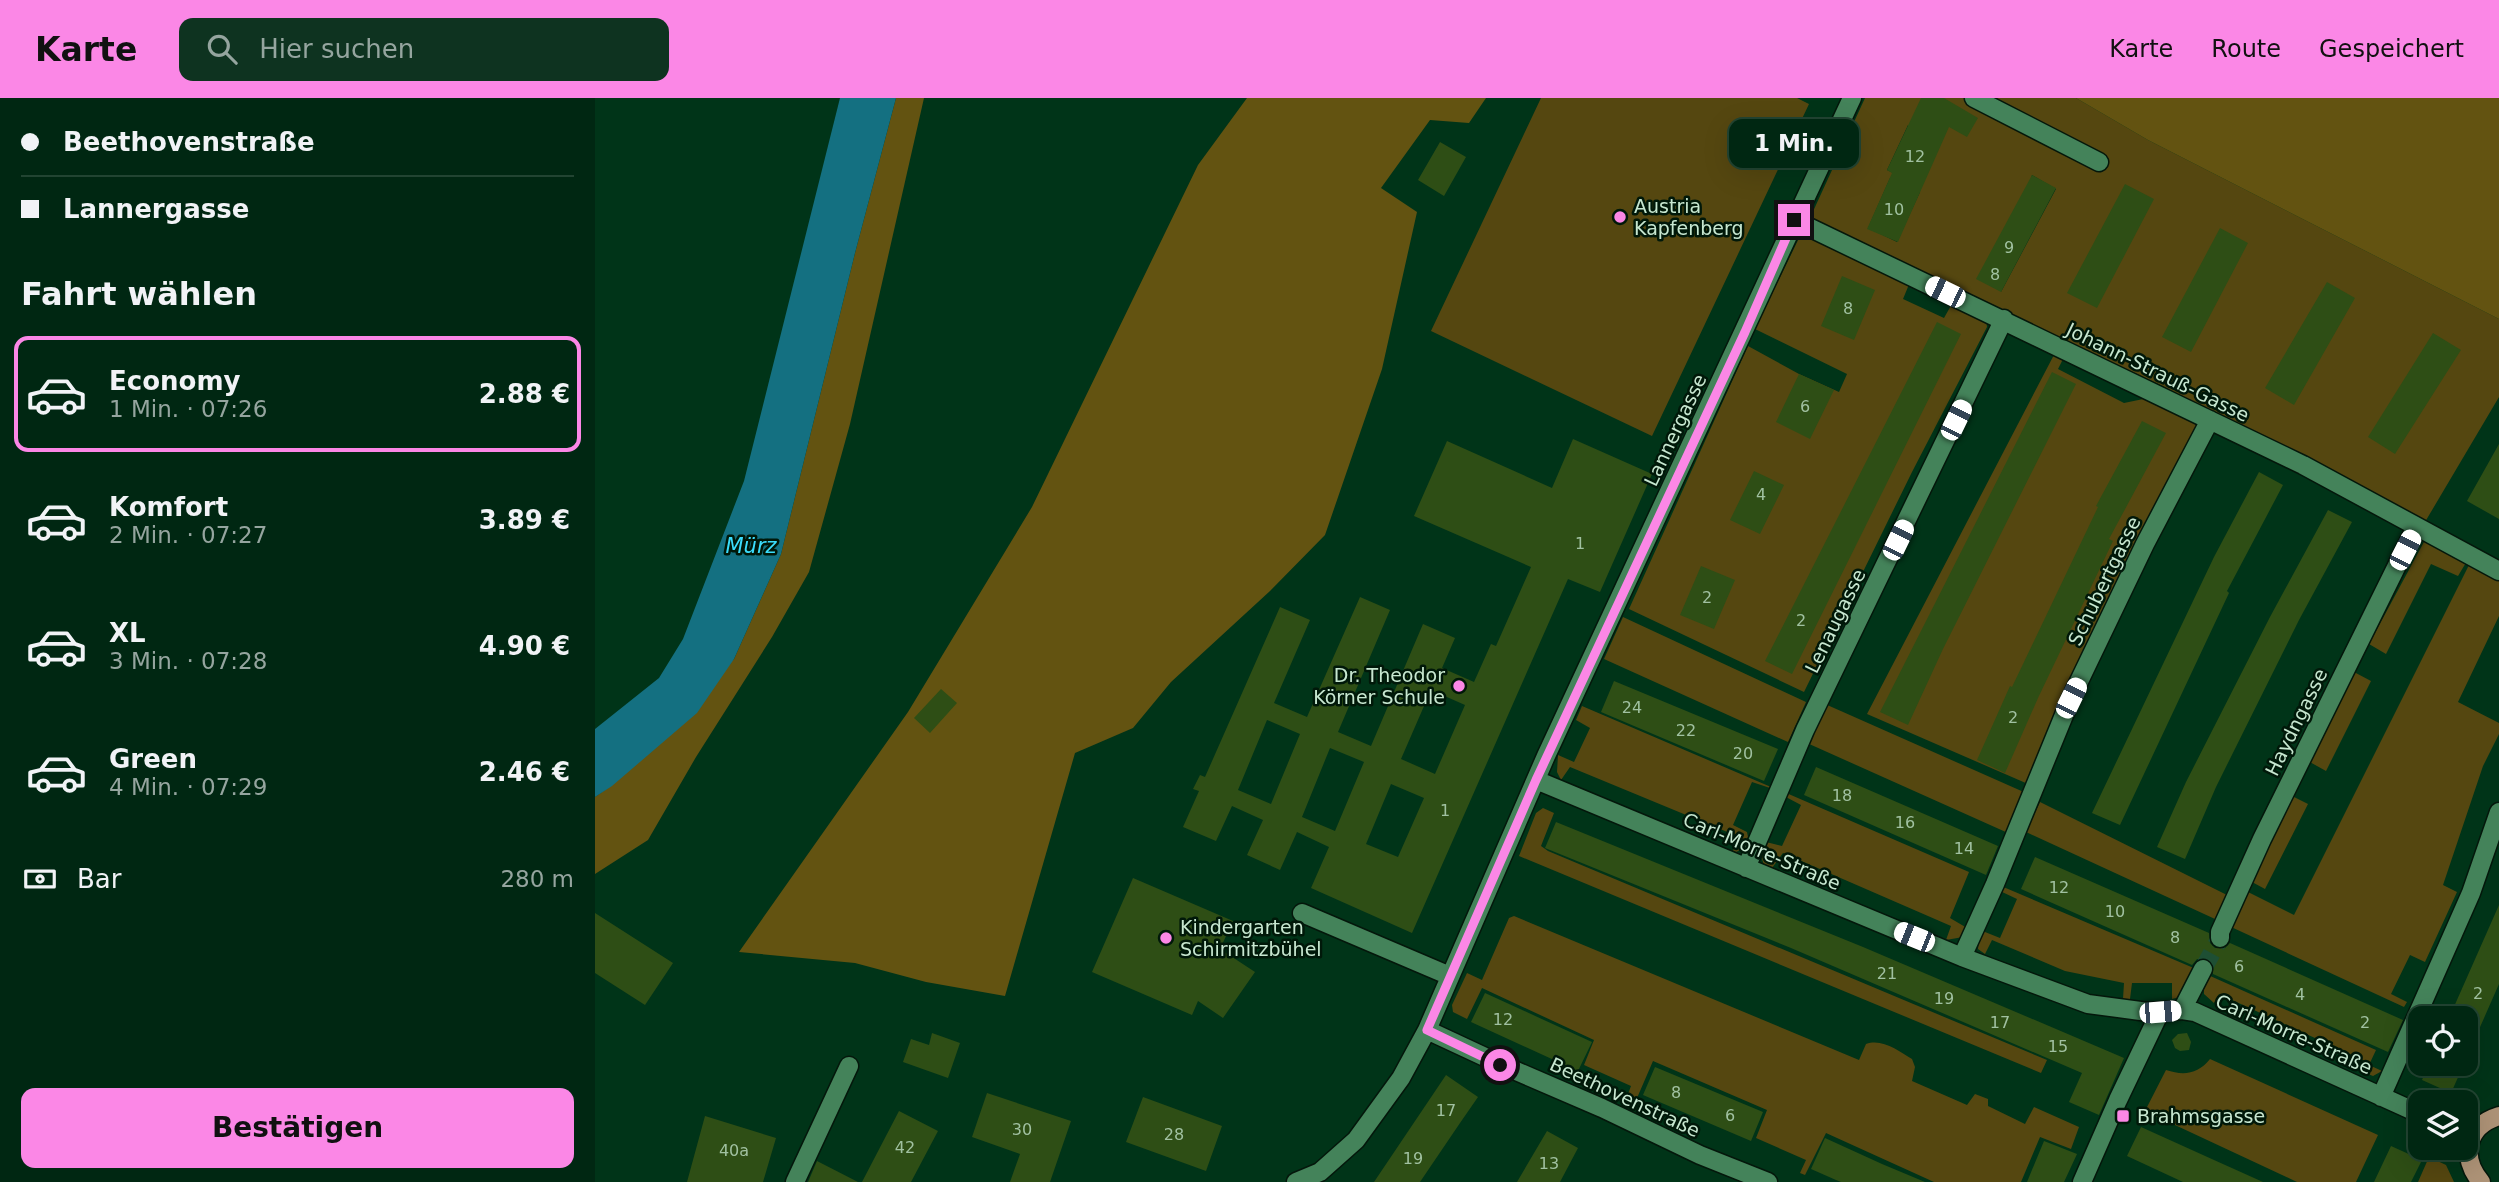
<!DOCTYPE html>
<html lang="de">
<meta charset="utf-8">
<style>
:root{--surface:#002712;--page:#0e3320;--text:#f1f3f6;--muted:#95a59f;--line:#224432;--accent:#fb87e6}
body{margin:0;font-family:"DejaVu Sans",sans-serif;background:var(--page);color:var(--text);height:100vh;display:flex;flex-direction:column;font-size:26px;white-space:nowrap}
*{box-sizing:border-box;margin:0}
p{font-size:23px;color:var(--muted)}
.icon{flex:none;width:38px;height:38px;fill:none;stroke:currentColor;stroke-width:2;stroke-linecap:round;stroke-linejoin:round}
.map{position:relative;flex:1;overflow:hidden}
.sheet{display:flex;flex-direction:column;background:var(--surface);width:595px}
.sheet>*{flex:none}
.guide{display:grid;align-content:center;height:154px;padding:0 21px;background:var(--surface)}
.controls{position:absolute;left:1813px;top:908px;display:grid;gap:14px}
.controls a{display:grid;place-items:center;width:70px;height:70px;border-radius:14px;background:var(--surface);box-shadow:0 7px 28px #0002,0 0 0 2px var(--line);font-size:35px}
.end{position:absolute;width:32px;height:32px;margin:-16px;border:9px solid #fb87e6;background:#111;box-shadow:0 0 0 4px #111}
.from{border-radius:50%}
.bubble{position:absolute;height:49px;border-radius:14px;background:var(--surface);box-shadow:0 7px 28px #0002,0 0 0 2px var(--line);font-size:23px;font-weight:800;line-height:49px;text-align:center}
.car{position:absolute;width:21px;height:42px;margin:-21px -10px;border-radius:9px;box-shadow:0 0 5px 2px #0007;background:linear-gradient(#fff 24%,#345 0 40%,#fff 0 76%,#345 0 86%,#fff 0)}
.guide b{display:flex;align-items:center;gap:24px;height:66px;font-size:26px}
.guide b+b{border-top:2px solid var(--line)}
.guide i{width:18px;height:18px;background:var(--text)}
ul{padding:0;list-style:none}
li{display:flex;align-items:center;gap:21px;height:116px;margin:0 14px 10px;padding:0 7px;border:4px solid transparent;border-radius:14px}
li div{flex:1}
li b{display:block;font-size:26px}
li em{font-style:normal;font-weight:800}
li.active{border-color:var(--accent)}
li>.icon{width:63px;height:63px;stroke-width:1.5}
h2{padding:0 21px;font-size:32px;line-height:84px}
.pay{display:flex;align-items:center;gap:18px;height:77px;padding:0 21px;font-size:26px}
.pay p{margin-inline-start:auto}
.action{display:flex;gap:14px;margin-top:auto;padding:14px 21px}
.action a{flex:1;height:80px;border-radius:14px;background:var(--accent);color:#111;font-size:28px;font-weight:800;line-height:80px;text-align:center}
header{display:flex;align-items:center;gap:42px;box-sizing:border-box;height:98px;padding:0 35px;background:var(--accent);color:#111}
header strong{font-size:33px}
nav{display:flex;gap:38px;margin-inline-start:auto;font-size:24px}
.search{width:490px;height:63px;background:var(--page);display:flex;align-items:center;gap:18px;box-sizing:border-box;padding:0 24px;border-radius:14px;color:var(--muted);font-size:26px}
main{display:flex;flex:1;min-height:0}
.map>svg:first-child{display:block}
.green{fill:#554710;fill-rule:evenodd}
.forest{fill:#635311}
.water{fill:#147081}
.building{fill:#2e4e15;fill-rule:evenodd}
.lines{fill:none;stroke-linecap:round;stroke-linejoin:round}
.minor-tunnel{stroke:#1e4f34;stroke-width:18;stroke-dasharray:18 9;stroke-linecap:butt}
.minor-casing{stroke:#04170b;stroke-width:21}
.major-casing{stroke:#04170b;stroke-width:21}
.minor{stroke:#44835a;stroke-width:18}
.major{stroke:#ae9377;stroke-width:18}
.route{stroke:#fb87e6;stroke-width:9}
.poi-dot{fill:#fb87e6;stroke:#001809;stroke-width:2.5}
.labels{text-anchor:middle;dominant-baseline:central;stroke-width:5;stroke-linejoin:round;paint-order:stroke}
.number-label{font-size:16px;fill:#a1c1a1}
.poi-label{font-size:19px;fill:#c7e7d0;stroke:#001809;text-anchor:start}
.street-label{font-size:19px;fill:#c7e7d0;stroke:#001809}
.water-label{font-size:21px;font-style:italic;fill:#3bddfc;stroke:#001809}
</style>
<header>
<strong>Karte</strong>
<div class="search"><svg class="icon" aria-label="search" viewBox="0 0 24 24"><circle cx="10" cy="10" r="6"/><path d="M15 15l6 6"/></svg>Hier suchen</div>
<nav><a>Karte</a><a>Route</a><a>Gespeichert</a></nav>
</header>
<main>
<section class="sheet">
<div class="guide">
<b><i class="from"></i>Beethovenstraße</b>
<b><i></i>Lannergasse</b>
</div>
<h2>Fahrt wählen</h2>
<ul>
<li class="active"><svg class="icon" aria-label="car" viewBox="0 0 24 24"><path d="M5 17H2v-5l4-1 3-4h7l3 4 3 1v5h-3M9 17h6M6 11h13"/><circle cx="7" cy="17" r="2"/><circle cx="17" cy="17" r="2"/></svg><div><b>Economy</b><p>1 Min. · 07:26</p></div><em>2.88 €</em></li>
<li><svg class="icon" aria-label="car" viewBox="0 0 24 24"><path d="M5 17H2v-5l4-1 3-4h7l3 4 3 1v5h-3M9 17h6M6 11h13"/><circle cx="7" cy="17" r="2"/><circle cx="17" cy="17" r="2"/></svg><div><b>Komfort</b><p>2 Min. · 07:27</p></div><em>3.89 €</em></li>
<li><svg class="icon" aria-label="car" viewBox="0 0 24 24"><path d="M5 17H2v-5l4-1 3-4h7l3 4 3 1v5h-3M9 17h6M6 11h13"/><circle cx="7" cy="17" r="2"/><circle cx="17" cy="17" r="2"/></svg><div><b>XL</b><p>3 Min. · 07:28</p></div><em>4.90 €</em></li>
<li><svg class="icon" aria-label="car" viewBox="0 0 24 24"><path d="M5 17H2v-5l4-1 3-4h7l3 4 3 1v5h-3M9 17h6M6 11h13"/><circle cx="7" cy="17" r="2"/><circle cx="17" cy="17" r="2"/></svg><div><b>Green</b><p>4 Min. · 07:29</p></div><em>2.46 €</em></li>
</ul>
<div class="pay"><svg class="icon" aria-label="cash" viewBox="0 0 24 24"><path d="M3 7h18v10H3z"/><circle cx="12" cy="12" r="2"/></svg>Bar<p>280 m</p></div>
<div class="action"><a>Bestätigen</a></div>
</section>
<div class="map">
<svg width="1904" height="1084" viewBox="0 0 1904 1084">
<rect width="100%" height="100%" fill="#003418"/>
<!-- green -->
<path class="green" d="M946,0H1202L1214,6L1057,338L836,233Z
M1270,0H1481L1553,42L1904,221V299L1830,424L1568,288L1216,125L1215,120ZM1313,27L1326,88L1292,72ZM1437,77L1461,91L1406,194ZM1295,80L1325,94L1302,144L1273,130Z
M1214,136L1315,184L1308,201L1349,220L1358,204L1391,221L1392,229L1317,374L1209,594L1034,511L1153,248L1204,276L1244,294L1252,276L1160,231L1205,138Z
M1461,253L1470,257L1463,271L1529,305L1558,299L1598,321L1603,334L1433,686L1272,616Z
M1830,442L1872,463L1863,478L1836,466L1791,556L1774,546Z
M1875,465L1904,480V518L1863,604L1904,625V636L1888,668L1848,787L1862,794L1830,864L1815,857L1796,896L1812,904L1809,909L1634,828L1651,793L1699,817Z
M1028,519L1211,604L1193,644L1009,561Z
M1759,574L1776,583L1731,673L1713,663Z
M1230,606L1431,695L1413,735L1212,645Z
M987,608L1176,689L1175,690L1157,684L1138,727L1152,734L1153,739L1147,751L1141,754L1138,753L1142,738L975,669L966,682L962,674L963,657L979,664L995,630L981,622Z
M1189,694L1374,774L1355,820L1372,830L1368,839L1351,842L1356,828L1188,755L1177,770L1169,767L1165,755L1167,743L1187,748L1206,707L1189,698Z
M1697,698L1713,706L1670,791L1657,784Z
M1445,704L1632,797L1620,821L1431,734Z
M948,710L959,715L946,748L953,753L1452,962L1446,975L924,758L941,715Z
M1406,788L1601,871L1585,899L1577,901V885H1537L1535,901L1533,903L1528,901L1529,885L1470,873L1397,842L1390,856L1383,851L1385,832L1405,840L1422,801L1405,793Z
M919,818L1264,962L1271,946C1287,940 1304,953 1317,961L1320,969L1317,983L1372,1007L1380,996L1393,1001V1008L1430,1026L1439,1009L1484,1029L1476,1051L1445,1039L1426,1084H1339L1231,1035L1210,1077L1205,1075L1211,1062L1161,1040L1172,1012L1058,963L1039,1007L1030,1004L1036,988L989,967L999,942L887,890L872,921L858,914L857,907L872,875L887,882L914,820Z
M1613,877L1781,952L1774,967L1787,973L1778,978L1763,972L1768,962L1624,896L1619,905L1609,896V885Z
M1615,961L1783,1037L1761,1084H1702L1550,1013L1571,972C1589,978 1603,976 1615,961Z
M1834,1059L1851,1067L1859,1084H1823Z"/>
<!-- forest -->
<path class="forest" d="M301,0H329L255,326L214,474L177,539L101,659L53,742L0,776V699L17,687L139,561L186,456L260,155Z
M652,0H891L874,25L835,22L786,90L822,114L787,271L730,437L675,493L576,584L538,630L480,655L410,898L331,884L260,865L144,854L313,614L437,409L603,67Z
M1481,0H1904V221L1553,42Z"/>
<!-- water -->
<path class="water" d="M245,0H301L260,155L186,456L139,561L102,615L17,688L0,699V631L64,580L88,541L149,383Z"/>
<!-- building -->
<path class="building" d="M1326,0H1349L1383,20L1372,39L1354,29L1303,144L1272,131L1297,75L1292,72Z
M845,44L871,59L849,98L823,82Z
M1437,77L1461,90L1406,194L1381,181Z
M1530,86L1559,101L1502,210L1472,195Z
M1625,130L1653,145L1596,254L1567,239Z
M1247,178L1280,192L1259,242L1226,228Z
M1732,184L1760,200L1699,307L1670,290Z
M1342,224L1366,236L1197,576L1170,563Z
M1838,235L1866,252L1800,356L1773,339Z
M1457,274L1481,286L1348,551L1313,627L1285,614Z
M1204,276L1239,292L1215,341L1181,324Z
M1547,323L1571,335L1514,441L1518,443L1443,600L1410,675L1382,662L1415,588L1417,589L1503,409L1501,408Z
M978,341L1057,376L1005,494L973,481L817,835L716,790L734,749L702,734L685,772L652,757L668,722L637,708L621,743L588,729L604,693L598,691L605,677L610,679L685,509L715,522L679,605L712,619L765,499L795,512L743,634L776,648L828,526L860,540L847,570L879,584L896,546L901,548L936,469L819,418L852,343L957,390ZM836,592L870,607L840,676L806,661ZM672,622L705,636L676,706L643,692ZM735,650L769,664L740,733L707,719ZM796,686L829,700L803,759L771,746Z
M1904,346V421L1872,403Z
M1159,373L1189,387L1165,436L1135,422Z
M1664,374L1688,387L1632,493L1634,495L1525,727L1497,715L1619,459Z
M1733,412L1757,424L1704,522L1621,689L1590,761L1562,749L1591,684L1675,519Z
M1106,468L1140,482L1119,531L1085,517Z
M1019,583L1183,651L1169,683L1006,614Z
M346,591L362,605L335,635L319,620Z
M1221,669L1403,748L1391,777L1209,697Z
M961,724L1268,849L1529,960L1504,1017L1474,1004L1487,975L1196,850L950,750Z
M1440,759L1614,835L1615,845L1620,850H1630L1635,845L1808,922L1793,954L1618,876V865L1613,861H1602L1597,867L1426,791Z
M538,780L638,823L625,851L660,874L628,920L603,903L597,917L497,874Z
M1904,807V886L1871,961V920H1854Z
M0,815L78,865L50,907L0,875Z
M890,895L997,944L983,973L876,924Z
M337,935L365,945L353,980L308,964L316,941L334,947Z
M1592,935L1596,944L1594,952L1585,953L1580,950L1577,942L1583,936Z
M1834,966H1869L1856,995L1827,982Z
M1060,969L1168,1014L1156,1043L1048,997Z
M851,977L883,999L865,1025L825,1084H779Z
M392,995L476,1023L455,1084H415L425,1056L377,1039Z
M548,999L627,1028L611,1073L531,1044Z
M304,1013L343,1033L316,1084H267Z
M110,1018L181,1040L168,1084H92Z
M1546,1029L1619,1062L1668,1084H1588L1532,1058Z
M952,1033L983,1050L965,1084H922Z
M1230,1040L1287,1066L1330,1084H1246L1241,1082L1216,1071Z
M1449,1043L1482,1056L1469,1084H1432Z
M1796,1048L1827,1062L1816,1084H1779Z
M222,1063L263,1084H213Z"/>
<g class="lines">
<!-- minor-tunnel -->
<path class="minor-tunnel" d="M1608,871L1625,840"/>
<!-- minor casing -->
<g class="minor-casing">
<path id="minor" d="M1379,0L1504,64
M1199,122L1708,367L1904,473
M941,682L1367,859L1493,906L1553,914L1587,912L1600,914L1825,1016
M1151,770L1210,632L1409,221
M707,815L855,878
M1625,840V834L1667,741L1821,429
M1367,859L1400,786L1476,600L1550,446L1615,322
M1587,912L1608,871
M832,932L905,966L1007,1010L1105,1057L1173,1084
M1786,999L1876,795L1904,714
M200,1084L254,968
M701,1084L725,1074L761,1042L806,980L832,932L951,658L1257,0
M1487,1084L1523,1002L1565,914"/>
</g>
<!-- major casing -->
<g class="major-casing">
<path id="major" d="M1886,1084C1865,1059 1871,1028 1904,1018"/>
</g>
<!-- minor -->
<use href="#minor" class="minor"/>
<!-- major -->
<use href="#major" class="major"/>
</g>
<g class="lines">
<!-- route -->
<path class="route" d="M905,967L832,932L941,682L1150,234L1199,122"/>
</g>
<!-- markers -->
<g class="poi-dot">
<circle cx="1025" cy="119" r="7"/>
<circle cx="864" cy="588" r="7"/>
<circle cx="571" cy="840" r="7"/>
<rect x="1521" y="1011" width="14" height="14" rx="3.5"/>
</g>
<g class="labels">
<!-- number labels -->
<g class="number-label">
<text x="1320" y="58">12</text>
<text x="1299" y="111">10</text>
<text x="1414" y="149">9</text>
<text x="1400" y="176">8</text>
<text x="1253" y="210">8</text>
<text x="1210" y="308">6</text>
<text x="1166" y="396">4</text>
<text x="985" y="445">1</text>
<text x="1112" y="499">2</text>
<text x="1206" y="522">2</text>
<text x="1037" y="609">24</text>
<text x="1418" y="619">2</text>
<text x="1091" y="632">22</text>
<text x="1148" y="655">20</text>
<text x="1247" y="697">18</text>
<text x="850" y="712">1</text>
<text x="1310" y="724">16</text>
<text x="1369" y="750">14</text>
<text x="1464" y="789">12</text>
<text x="1520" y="813">10</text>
<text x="1580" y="839">8</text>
<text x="1644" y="868">6</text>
<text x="1292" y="875">21</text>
<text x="1883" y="895">2</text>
<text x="1705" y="896">4</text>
<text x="1349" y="900">19</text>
<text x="908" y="921">12</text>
<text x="1405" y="924">17</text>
<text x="1770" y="924">2</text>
<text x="1463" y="948">15</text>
<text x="1081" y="994">8</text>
<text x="851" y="1012">17</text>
<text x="1135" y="1017">6</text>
<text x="427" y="1031">30</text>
<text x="579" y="1036">28</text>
<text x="310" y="1049">42</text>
<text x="139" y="1052">40a</text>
<text x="818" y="1060">19</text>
<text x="954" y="1065">13</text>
</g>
<!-- poi labels -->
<g class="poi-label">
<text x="1039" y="108">Austria<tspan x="1039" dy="22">Kapfenberg</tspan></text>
<text x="850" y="577" text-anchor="end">Dr. Theodor<tspan x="850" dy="22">Körner Schule</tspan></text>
<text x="585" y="829">Kindergarten<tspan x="585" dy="22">Schirmitzbühel</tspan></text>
<text x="1542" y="1018">Brahmsgasse</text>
</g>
<!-- street labels -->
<g class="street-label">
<text transform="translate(1563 274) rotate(26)">Johann-Strauß-Gasse</text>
<text transform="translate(1080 332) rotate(-65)">Lannergasse</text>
<text transform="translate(1509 483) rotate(-64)">Schubertgasse</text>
<text transform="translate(1240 523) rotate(-64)">Lenaugasse</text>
<text transform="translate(1701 624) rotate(-64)">Haydngasse</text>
<text transform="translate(1167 753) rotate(23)">Carl-Morre-Straße</text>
<text transform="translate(1699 936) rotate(24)">Carl-Morre-Straße</text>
<text transform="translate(1030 999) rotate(25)">Beethovenstraße</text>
</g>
<!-- water labels -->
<g class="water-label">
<text x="156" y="448">Mürz</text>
</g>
</g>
</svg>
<div class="controls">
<a><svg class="icon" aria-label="locate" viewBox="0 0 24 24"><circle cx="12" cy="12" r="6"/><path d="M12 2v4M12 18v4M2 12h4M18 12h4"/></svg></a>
<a><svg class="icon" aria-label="layers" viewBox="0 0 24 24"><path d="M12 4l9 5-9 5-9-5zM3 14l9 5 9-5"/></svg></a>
</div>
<i class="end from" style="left:905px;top:967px"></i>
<i class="end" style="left:1199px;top:122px"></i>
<div class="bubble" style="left:1134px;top:21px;width:130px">1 Min.</div>
<i class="car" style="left:1350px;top:194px;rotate:296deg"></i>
<i class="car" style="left:1361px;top:322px;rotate:26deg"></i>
<i class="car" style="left:1303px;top:442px;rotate:26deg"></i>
<i class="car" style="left:1810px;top:452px;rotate:27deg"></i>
<i class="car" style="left:1476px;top:600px;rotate:26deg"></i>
<i class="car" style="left:1319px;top:839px;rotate:292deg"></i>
<i class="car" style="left:1565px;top:914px;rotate:85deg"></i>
</div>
</main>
